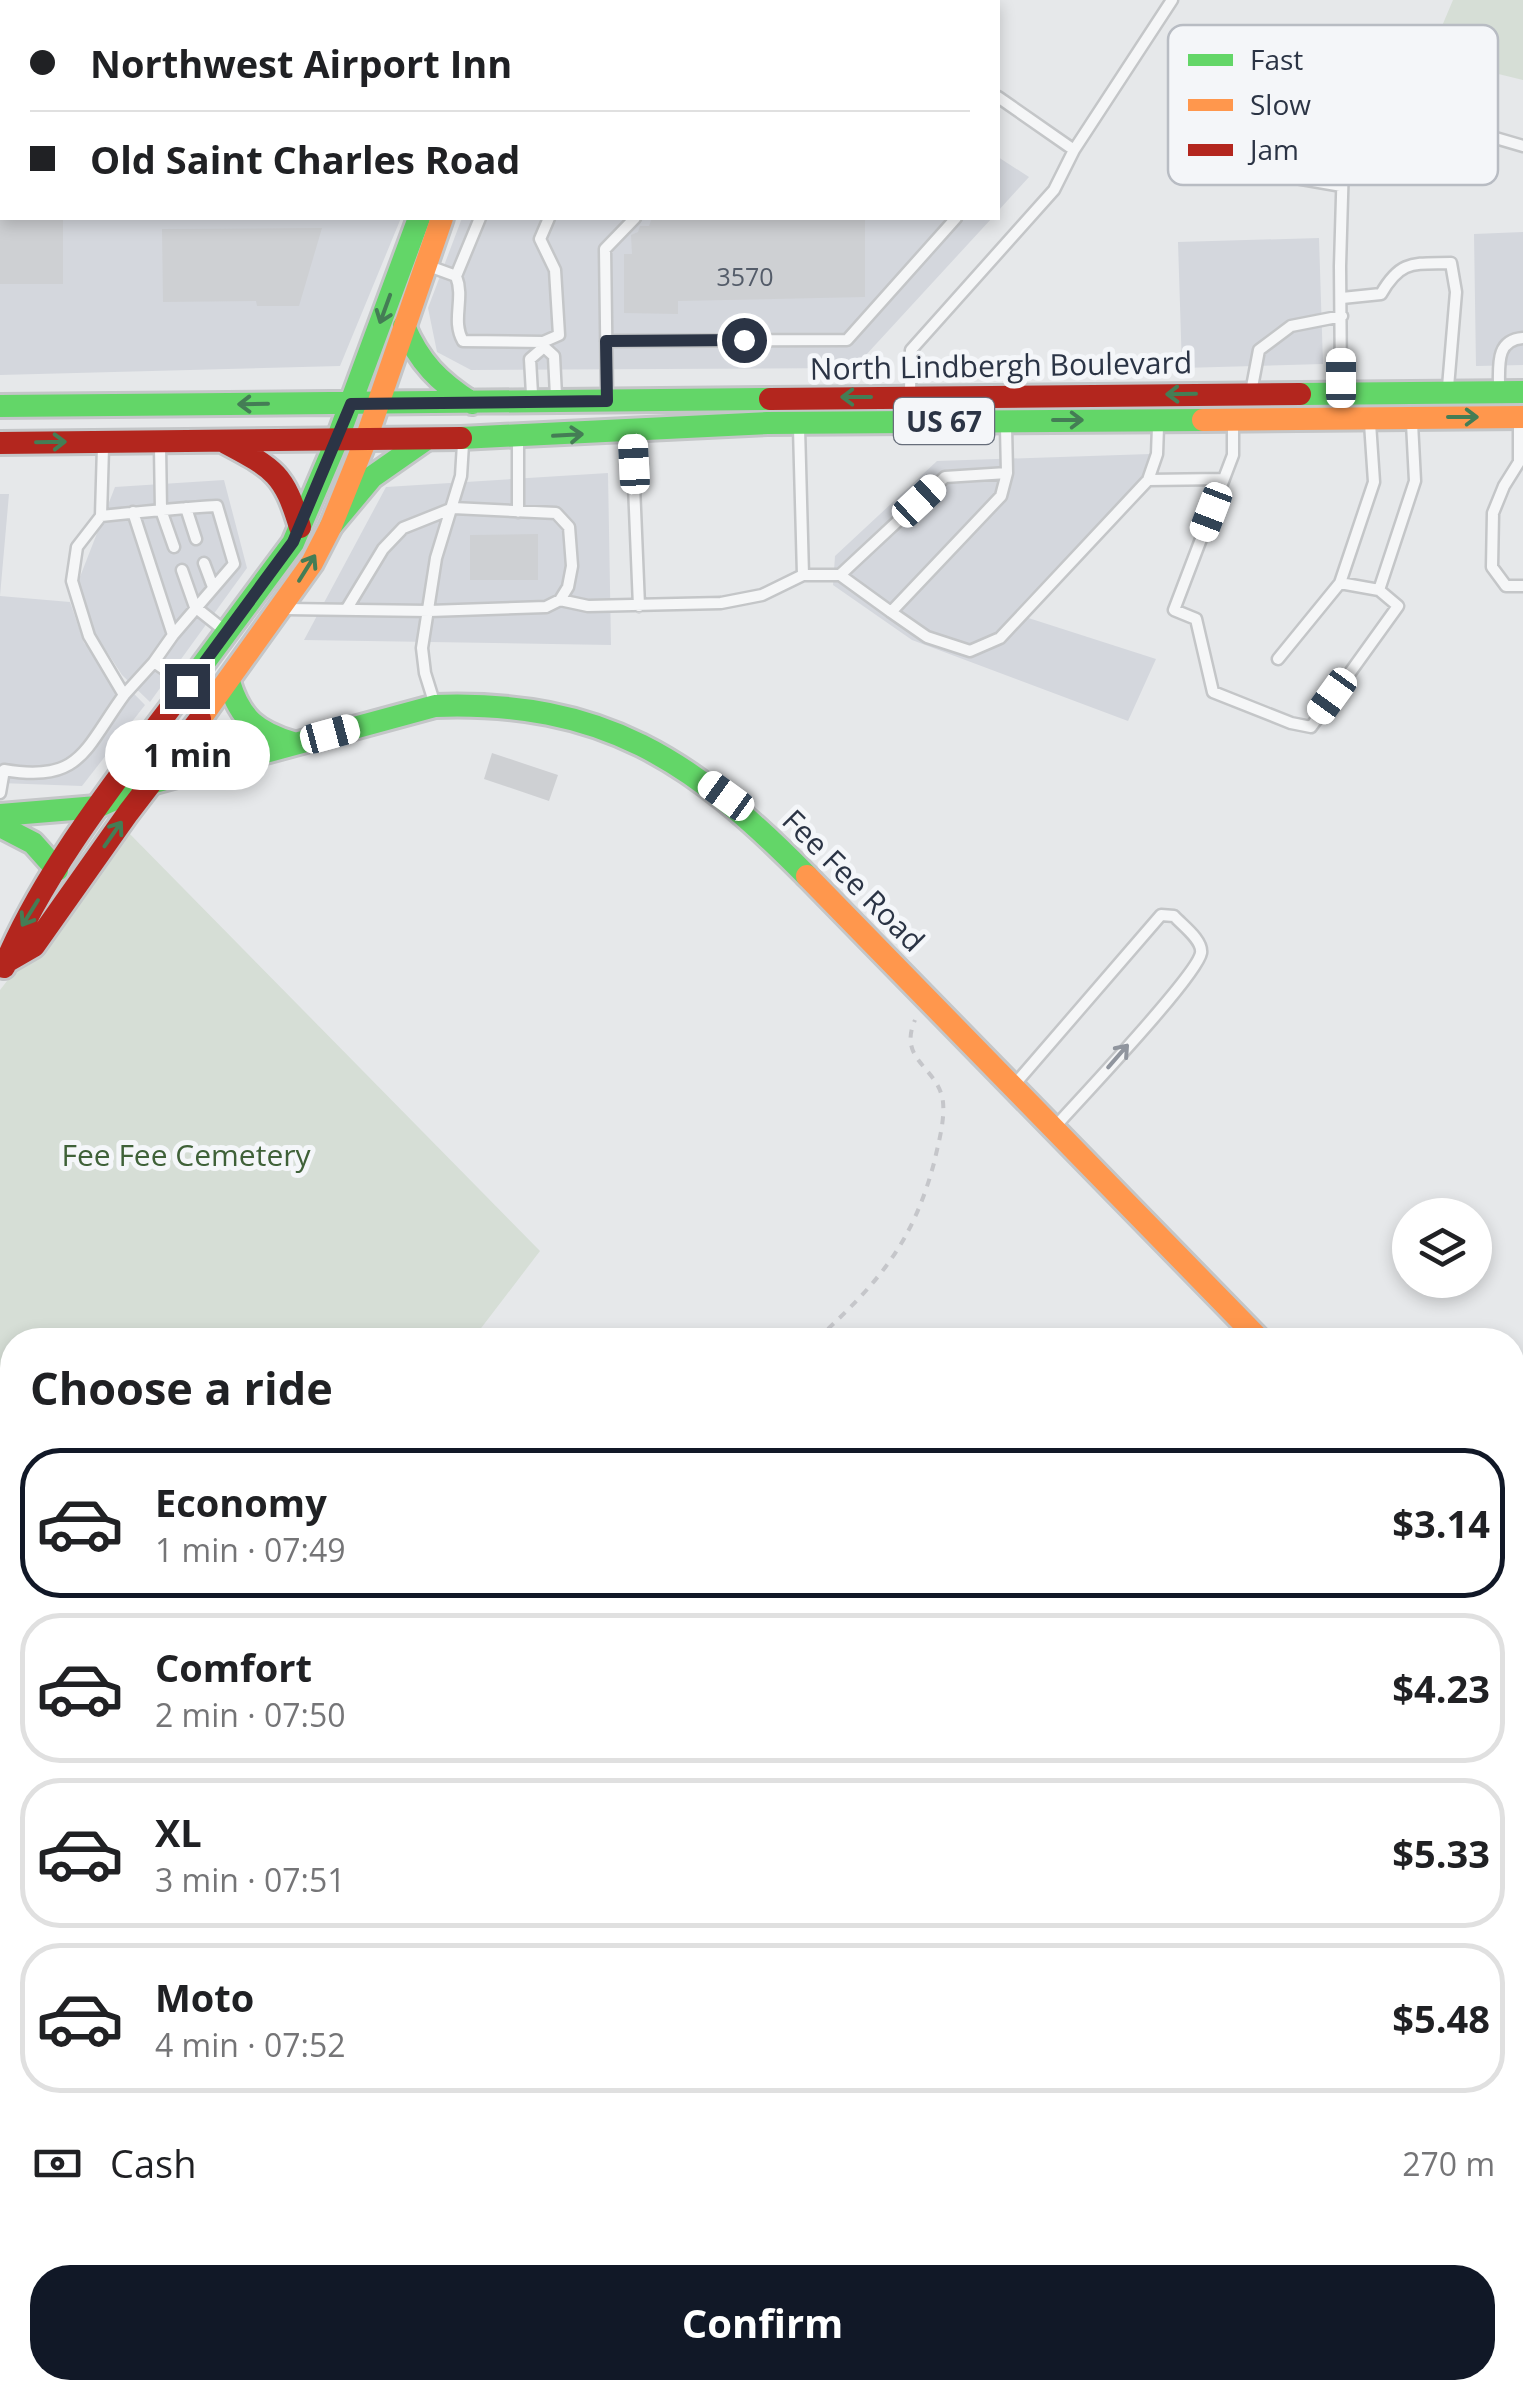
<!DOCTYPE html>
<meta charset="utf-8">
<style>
:root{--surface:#fff;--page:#f6f6f6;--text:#202124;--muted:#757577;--line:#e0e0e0;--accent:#111827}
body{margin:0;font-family:"Open Sans",sans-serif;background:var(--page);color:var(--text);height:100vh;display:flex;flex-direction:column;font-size:38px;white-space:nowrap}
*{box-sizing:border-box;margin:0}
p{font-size:32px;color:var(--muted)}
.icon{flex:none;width:55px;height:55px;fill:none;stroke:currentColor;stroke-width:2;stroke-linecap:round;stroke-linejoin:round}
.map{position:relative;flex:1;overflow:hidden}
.side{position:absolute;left:0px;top:1328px;width:1525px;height:1072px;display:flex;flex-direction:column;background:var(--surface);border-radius:40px 40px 0 0;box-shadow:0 5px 15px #0003}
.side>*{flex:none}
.banner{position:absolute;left:0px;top:0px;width:1000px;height:220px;box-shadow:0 5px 15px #0003;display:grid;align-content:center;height:220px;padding:0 30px;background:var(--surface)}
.buttons{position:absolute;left:1392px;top:1198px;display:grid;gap:20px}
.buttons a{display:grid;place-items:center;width:100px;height:100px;border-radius:50%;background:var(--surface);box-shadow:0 5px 15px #0003;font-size:50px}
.end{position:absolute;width:45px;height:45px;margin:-22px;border:12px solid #2b3445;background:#fff;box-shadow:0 0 0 5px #fff}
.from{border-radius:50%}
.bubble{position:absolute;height:70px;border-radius:35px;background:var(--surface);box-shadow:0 5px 15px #0003;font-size:32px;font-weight:700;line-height:70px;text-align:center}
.car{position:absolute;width:30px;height:60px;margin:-30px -15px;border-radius:12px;box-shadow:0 0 8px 2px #0007;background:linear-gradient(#fff 24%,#345 0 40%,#fff 0 76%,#345 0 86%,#fff 0)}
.banner b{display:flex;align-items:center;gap:35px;height:95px;font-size:38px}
.banner b+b{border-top:2px solid var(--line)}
.banner i{width:25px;height:25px;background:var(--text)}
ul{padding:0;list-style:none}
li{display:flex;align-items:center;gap:30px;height:150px;margin:0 20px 15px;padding:0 10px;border:5px solid var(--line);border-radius:40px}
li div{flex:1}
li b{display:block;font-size:38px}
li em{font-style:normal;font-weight:700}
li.current{border-color:var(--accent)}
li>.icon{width:90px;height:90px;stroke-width:1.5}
h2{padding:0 30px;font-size:45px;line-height:120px}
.pay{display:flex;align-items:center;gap:25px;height:110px;padding:0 30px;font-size:38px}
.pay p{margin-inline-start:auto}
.cta{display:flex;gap:20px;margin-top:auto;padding:20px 30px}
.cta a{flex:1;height:115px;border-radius:40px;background:var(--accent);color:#fff;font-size:40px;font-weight:700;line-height:115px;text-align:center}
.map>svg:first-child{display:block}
.built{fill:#d4d7dd}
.green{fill:#d6ded6}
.building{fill:#ced0d3}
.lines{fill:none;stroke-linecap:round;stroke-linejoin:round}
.lane-casing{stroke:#c4c6c8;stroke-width:15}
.street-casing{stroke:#c4c6c8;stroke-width:25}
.fast-casing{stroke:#c4c6c8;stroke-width:28}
.slow-casing{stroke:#c4c6c8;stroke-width:28}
.jam-casing{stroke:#c4c6c8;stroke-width:28}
.path{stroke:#c5c6ca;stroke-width:4;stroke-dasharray:8 8;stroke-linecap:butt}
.lane{stroke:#f5f6f7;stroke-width:10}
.street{stroke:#f5f6f7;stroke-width:20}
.fast{stroke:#63d668;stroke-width:22}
.slow{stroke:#ff974d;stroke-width:22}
.jam{stroke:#b3261e;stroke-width:22}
.oneway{stroke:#447d55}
.oneway2{stroke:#90959e}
.route{stroke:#2b3445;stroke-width:12}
.labels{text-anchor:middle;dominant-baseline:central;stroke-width:10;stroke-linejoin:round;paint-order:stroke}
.number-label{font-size:25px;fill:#545c69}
.shield{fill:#f4f6f9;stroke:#676e7b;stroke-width:2.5}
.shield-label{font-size:28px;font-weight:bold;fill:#2b3445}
.street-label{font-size:30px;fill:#2b3445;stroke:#f4f6f9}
.park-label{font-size:30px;fill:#3f6138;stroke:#f4f6f9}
.key{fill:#f4f6f9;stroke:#b8bcc3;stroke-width:2.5}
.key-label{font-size:28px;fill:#2b3445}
</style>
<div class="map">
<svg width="1523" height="2399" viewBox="0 0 1523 2399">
<rect width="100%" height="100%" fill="#e6e8ea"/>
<!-- built -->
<path class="built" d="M0,0H490L2,2V218H401L340,366L0,375Z
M543,0H762L766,2H542Z
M998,157L1029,177L998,211Z
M462,218H992L854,368L471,370L437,352L428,308Z
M1523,232V365L1476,366L1474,234Z
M1319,238L1323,364L1182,368L1178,242Z
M1150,454L1144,477L1016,614L1156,659L1128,721L912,640L833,585L835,556L937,461Z
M608,473L611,645L304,640L386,487Z
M224,480L247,568L150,702L122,675L94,632L78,582L115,487Z
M0,494H9L0,596L70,602L84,643L145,705L82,786L0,783Z"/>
<!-- green -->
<path class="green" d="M1453,0H1523V80L1482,70L1442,26Z
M125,829L540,1251L472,1340H12V1494L0,1509V990Z"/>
<!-- building -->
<path class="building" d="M0,218H63V284H0Z
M652,218H865V297L678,301V314L624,313V254H632L631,235L638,232L640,226H649Z
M322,228L299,306H257L256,301L163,302L162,229Z
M538,534V580H470V535Z
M492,753L558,775L549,801L484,779Z"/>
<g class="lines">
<!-- lane casing -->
<g class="lane-casing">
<path id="lane" d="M265,0L266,2
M737,0L741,2
M854,0L858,2
M455,2L456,0
M561,2L562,0
M891,2L893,0
M1345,94L1523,146
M1074,150L1172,0
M480,218L456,276C465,299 451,320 463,341L543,342L559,335L555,270L540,239L549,218
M426,265L456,276
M1342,298L1381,294C1401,259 1414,264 1451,263L1456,292L1448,387
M606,341L847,340L956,218
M543,342L544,347L554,356L556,396
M1499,386C1499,364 1496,340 1523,338
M1252,387L1259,350L1291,326L1342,316
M1341,387L1340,266L1345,94L1308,48L1263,39L1238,47L1218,99L1224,146L1261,172L1342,186
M910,390L911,350L1054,190L1074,150L998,97
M532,394L530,359L544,347
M607,395L605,249L635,218
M1233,423V455L1174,610L1196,619L1213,692L1291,723L1311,727L1398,606L1379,590L1415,481L1412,423
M1519,423V462L1504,486L1493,513L1492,567L1506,586H1523
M1006,427L1007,473L1001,496L891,612L927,637L970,651L1000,638L1148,480L1157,454L1158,427
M799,428L803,575
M632,437L639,606
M518,443V512
M103,447L101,516L77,547L72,581L89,636L124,695L154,662L185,684
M160,447L161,510L174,547
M1148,480L1224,479
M186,508L196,539
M101,516C140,512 179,508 217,506L234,564L173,635L133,512
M204,563L213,587
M182,570L195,607L224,630
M1340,583L1379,590
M560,600L588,606L721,603L762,595L803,575H840
M286,609L429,611L546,607L560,600L568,587L572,566L569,527L556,513L453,508L403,528L383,549L346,610
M891,612L840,575L945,477L1007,473
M1278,659L1340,583L1374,482L1370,423
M154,662L173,635
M435,705L425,673L422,648L436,558L461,476L463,444
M0,793L4,770C81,783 84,750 124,695
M1015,1084L1161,915L1174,916C1182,925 1203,940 1201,953C1197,976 1077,1102 1054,1128"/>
</g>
<!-- street casing -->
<g class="street-casing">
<path id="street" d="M141,2L151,0
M0,26H2
M1512,1451L1523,1439
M0,2023L12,2042
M1512,2215L1523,2202
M245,2388L253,2399
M615,2388L622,2399
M924,2388L927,2399
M983,2399L1066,2388"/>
</g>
<!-- fast casing -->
<g class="fast-casing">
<path id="fast" d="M404,326C419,362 439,382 472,403
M1300,394L1523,392
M0,406L770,399
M461,438L767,423L1203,420
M331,526L372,477L425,440
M195,675L293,543L337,440L419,218
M229,682C240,719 257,732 293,743
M0,815L97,807L151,783L435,706C603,700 693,760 807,876
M0,826L33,843L57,870"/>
</g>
<!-- slow casing -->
<g class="slow-casing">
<path id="slow" d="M508,2L509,0
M1203,420L1523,417
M200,719L312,563L331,526L366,439L442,218
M807,876L1260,1340
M1512,1598L1523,1609"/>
</g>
<!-- jam casing -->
<g class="jam-casing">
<path id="jam" d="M770,399L1300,394
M0,443L461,438
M226,443C275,469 284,474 300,527
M8,961L34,946L128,813L200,719
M4,967C45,866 130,763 195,675"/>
</g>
<!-- path -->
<path class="path" d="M816,1340C877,1284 912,1245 934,1163C938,1145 945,1121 943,1102C939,1067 897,1061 915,1020"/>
<!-- lane -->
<use href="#lane" class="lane"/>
<!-- street -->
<use href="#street" class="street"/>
<!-- fast -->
<use href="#fast" class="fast"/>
<!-- slow -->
<use href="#slow" class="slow"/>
<!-- jam -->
<use href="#jam" class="jam"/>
</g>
<!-- one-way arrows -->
<defs><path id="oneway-shaft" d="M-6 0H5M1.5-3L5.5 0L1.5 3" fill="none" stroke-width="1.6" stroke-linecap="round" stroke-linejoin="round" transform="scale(2.5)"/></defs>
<g class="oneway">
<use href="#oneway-shaft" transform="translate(385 309) rotate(110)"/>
<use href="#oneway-shaft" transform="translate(1181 394) rotate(179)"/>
<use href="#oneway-shaft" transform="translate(856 397) rotate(180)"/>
<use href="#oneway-shaft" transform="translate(253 404) rotate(179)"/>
<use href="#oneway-shaft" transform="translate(1463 417)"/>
<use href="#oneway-shaft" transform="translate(1068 420)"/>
<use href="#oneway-shaft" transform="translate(568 435) rotate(-3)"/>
<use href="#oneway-shaft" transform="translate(51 442) rotate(-1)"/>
<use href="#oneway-shaft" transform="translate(307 568) rotate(-58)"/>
<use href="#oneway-shaft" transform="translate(113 834) rotate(-55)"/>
<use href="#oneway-shaft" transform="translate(30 913) rotate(122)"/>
</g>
<use class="oneway2" href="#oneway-shaft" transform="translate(1118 1056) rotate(-49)"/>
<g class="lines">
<!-- route -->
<path class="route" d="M187,686L293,542L351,404L607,401L606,341L744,340"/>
</g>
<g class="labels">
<!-- number labels -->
<g class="number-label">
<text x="745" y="276">3570</text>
</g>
<!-- shield labels -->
<rect class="shield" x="894" y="398" width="100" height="46" rx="8"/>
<g class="shield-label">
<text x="944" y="421">US 67</text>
</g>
<!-- street labels -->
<g class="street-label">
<text transform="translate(1001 365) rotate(-1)">North Lindbergh Boulevard</text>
<text transform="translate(854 880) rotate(45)">Fee Fee Road</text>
</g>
<!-- park labels -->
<g class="park-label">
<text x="186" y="1154">Fee Fee Cemetery</text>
</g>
</g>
<!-- legend -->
<rect x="1168" y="25" width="330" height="160" rx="15" class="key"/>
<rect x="1188" y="54" width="45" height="12" fill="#63d668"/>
<rect x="1188" y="99" width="45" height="12" fill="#ff974d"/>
<rect x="1188" y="144" width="45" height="12" fill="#b3261e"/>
<g class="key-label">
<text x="1250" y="70">Fast</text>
<text x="1250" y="115">Slow</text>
<text x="1250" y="160">Jam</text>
</g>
</svg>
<div class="buttons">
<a><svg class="icon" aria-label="layers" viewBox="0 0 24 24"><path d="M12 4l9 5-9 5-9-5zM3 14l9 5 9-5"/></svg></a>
</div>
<i class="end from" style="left:744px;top:340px"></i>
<i class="end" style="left:187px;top:686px"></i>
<div class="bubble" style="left:105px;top:720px;width:165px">1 min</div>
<i class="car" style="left:1341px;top:378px;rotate:0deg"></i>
<i class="car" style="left:634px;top:464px;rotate:357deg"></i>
<i class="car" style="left:919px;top:501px;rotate:47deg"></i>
<i class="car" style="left:1211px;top:512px;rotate:201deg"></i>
<i class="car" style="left:1332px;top:696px;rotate:216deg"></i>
<i class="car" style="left:330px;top:734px;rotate:75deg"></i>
<i class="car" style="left:726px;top:796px;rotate:306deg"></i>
<div class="banner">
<b><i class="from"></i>Northwest Airport Inn</b>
<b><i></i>Old Saint Charles Road</b>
</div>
<section class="side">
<h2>Choose a ride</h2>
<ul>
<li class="current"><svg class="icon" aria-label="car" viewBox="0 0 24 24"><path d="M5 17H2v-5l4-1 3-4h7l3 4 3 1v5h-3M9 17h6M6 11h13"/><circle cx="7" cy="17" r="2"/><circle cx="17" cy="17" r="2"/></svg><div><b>Economy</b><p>1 min · 07:49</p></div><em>$3.14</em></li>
<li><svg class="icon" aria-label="car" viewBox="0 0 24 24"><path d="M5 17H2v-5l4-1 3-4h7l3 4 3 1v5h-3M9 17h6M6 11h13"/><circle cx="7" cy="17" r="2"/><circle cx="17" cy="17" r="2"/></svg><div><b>Comfort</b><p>2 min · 07:50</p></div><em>$4.23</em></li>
<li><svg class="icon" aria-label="car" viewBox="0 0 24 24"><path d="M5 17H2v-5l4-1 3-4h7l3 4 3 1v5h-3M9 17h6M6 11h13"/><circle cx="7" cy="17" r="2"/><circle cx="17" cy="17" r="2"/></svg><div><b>XL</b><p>3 min · 07:51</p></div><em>$5.33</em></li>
<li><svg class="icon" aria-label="car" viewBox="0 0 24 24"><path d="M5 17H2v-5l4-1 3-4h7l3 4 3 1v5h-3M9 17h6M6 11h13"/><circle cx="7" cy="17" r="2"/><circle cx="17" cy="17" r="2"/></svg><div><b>Moto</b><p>4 min · 07:52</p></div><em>$5.48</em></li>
</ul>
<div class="pay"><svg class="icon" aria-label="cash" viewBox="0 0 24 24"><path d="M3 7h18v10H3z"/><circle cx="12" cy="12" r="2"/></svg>Cash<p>270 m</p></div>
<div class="cta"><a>Confirm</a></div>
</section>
</div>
